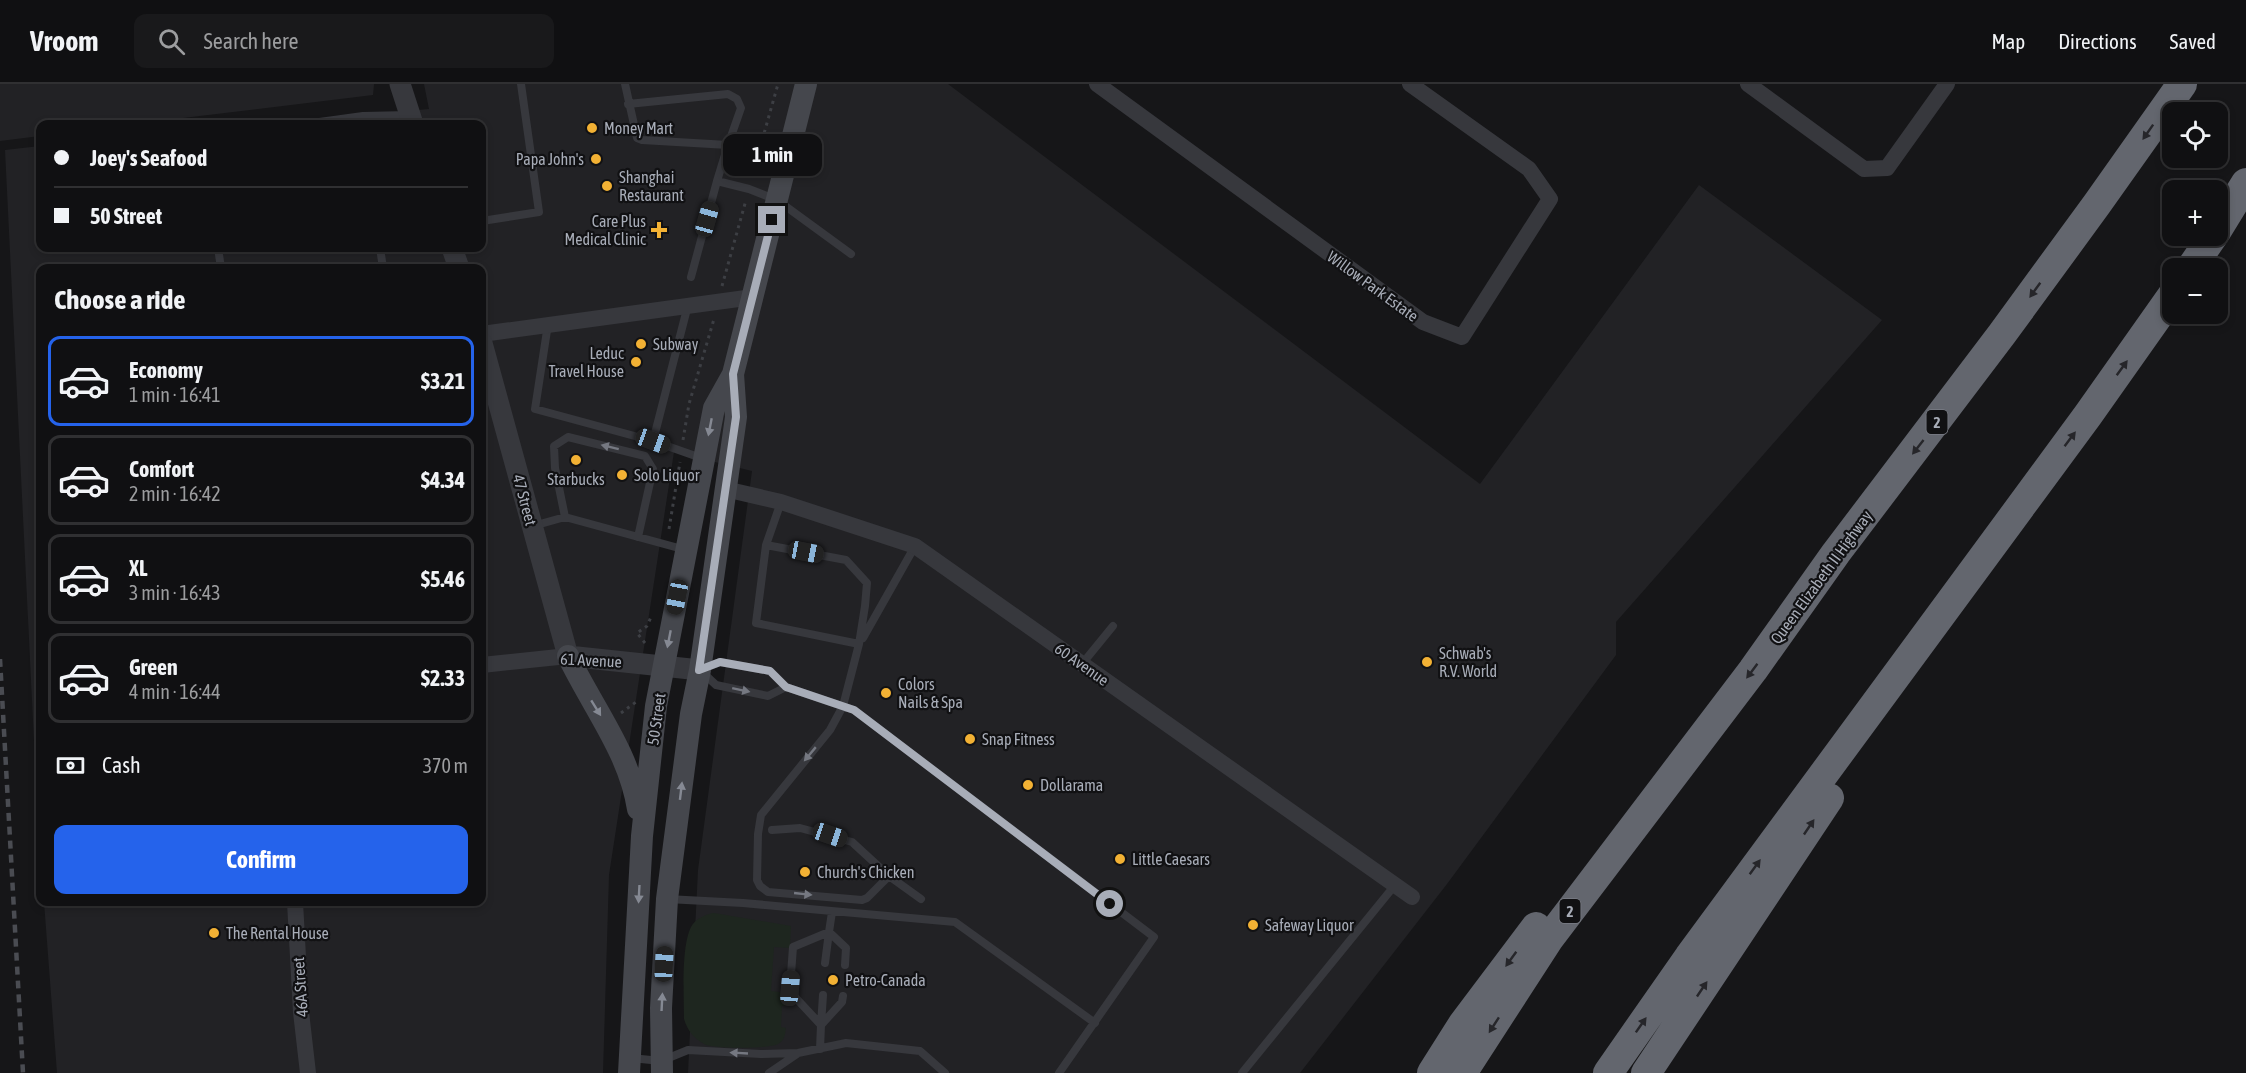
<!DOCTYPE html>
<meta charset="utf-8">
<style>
:root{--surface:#101012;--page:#19191b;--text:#f1f3f6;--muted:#9c9d9f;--line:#303032;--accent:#2563eb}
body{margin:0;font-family:"Asap Condensed",sans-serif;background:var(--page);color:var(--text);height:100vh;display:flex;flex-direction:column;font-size:22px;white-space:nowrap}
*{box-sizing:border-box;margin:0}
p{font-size:20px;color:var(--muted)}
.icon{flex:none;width:33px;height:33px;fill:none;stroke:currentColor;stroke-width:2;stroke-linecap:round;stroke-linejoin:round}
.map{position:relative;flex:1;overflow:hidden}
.side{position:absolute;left:36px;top:180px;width:450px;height:642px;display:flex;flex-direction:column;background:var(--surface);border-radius:12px;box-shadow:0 3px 9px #0003,0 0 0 2px var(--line)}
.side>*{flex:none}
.banner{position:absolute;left:36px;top:36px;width:450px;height:132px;border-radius:12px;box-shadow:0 3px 9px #0003,0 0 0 2px var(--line);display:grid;align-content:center;height:132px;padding:0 18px;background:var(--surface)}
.controls{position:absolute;left:2162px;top:18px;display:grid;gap:12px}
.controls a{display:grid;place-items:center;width:66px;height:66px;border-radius:12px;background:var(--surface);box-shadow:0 3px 9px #0003,0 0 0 2px var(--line);font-size:30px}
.end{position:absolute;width:27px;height:27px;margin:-14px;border:8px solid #a8adb8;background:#111;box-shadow:0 0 0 3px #111}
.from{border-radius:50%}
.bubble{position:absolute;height:42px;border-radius:12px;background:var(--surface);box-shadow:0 3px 9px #0003,0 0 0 2px var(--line);font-size:20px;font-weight:700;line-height:42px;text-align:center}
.car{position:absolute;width:18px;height:36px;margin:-18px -9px;border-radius:8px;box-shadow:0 0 4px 2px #0007;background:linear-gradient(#222 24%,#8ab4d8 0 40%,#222 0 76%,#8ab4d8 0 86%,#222 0)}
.banner b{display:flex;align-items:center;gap:21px;height:57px;font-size:22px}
.banner b+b{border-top:2px solid var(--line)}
.banner i{width:15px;height:15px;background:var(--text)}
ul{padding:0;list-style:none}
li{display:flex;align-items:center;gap:18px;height:90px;margin:0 12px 9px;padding:0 6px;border:3px solid var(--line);border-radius:12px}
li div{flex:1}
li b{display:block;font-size:22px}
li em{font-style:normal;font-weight:700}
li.selected{border-color:var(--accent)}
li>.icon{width:54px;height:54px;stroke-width:1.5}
h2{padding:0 18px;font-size:27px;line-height:72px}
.pay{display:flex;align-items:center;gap:15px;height:66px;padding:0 18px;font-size:22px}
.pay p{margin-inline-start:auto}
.action{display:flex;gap:12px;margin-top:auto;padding:12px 18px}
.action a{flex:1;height:69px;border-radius:12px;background:var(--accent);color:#fff;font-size:24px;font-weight:700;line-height:69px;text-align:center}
header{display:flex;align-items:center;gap:36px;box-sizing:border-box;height:84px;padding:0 30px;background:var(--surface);border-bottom:2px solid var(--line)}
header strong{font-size:28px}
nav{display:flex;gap:33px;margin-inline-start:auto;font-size:21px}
.search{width:420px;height:54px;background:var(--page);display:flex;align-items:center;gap:15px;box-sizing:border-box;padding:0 21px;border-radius:12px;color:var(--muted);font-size:22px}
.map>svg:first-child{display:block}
.built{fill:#222225}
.green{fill:#1e261f}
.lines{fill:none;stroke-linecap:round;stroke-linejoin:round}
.path{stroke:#3d3f44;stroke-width:3;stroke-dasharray:3 4.5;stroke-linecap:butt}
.service{stroke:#37383d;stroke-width:8}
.minor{stroke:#37383d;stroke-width:16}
.tertiary{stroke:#37383d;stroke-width:21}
.secondary{stroke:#45474d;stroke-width:22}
.motorway{stroke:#63666e;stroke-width:30}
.rail{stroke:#4a4c52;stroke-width:4.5;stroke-dasharray:8 6;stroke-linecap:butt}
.oneway{fill:#26262a}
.oneway2{fill:#858993}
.oneway3{fill:#757881}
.route{stroke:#a8adb8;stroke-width:8}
.poi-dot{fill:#f2b134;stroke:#111113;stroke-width:2}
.labels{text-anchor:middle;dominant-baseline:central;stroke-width:4.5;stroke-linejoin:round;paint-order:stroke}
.shield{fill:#111113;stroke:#7b7e86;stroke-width:1.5}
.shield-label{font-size:15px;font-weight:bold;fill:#a8adb8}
.poi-label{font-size:16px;fill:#a8adb8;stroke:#111113;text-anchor:start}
.street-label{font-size:16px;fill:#a8adb8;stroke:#111113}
</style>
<header>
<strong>Vroom</strong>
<div class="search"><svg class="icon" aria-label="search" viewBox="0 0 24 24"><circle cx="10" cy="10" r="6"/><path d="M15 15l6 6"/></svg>Search here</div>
<nav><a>Map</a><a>Directions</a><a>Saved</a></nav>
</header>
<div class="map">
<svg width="2246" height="989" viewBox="0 0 2246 989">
<rect width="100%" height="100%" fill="#161618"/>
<!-- built -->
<path class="built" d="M0,0H374L373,11L133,40H40V52L0,57Z
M424,0H948L1480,400L1699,101L1882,236L1616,538V571L1447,800L1300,989H688L698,786L752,387L674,368L609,791L603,989H57L44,818H482V184H40V779L5,66L40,62V164H482V40H267L429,25Z"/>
<!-- green -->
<path class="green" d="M714,829L791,842L790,864L774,863L771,907L787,909V921L782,922L781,943L786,944C785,950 785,956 778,960C769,965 713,965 704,960C693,954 687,945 684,935C684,912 681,863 691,843C695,835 706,830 714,829Z"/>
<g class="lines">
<!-- path -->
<path class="path" d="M752,92L778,0
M722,202L746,116
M683,356L689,320L714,235
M669,445L680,378
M645,559L637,549L647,542L652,531
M621,629L636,618"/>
<!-- service -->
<path class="service" d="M625,0L637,54L642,56L728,61L717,97L749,105L777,116L851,170
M628,20L728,10L737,15L741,24L728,61
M305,40L363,32
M364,40L363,32L409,31
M482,137L539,128L521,0
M218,164L221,184
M380,164L383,184
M691,193L717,97
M548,240L535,325L653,357L704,375
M653,357L688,221
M781,418L766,461L756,539L859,560L843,622L830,646L761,731L758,750L757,796L760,802L768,808L862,816L867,814L889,792
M565,433L555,384L554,362L568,353L645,372L653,385L638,453
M533,442L565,433L686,466
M766,461L846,476L867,499L865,522L859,560
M863,554L915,462
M1082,580L1113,542
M786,603L768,612L716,601L700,586L720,578L770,587L786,603L854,626L1154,853L1059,989
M772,746L800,744L852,758L889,792L921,815
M667,815L743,819L955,838L1095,939
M825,879L829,848L846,864L845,881
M821,941L794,912L790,904L793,863L829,848L832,828
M821,941L823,911
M820,965L821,941L842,918L843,912
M631,974L661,977L688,966L761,970L798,969L846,959L920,967L945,989
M769,989L797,970
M1242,989L1395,801"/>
<!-- minor -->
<path class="minor" d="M1097,0L1423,238L1462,253L1550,115L1529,85L1410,0
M1748,0L1864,85L1887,84L1947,0
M482,250L753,213
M725,405L781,418L915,462L1412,813
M482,581L568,572
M295,818L301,928L308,989"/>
<!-- tertiary -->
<path class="tertiary" d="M400,0L413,40
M452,164L459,184
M482,259L568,572L700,586"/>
<!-- secondary -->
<path class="secondary" d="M568,572C593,624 629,668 638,725
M629,989L642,752L656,622L714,324L733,290L806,0
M662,989L661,924L667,815L691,630L700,586L736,333L733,290"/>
<!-- motorway -->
<path class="motorway" d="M2217,146L2246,99
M2191,184L2213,152
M1432,989L1463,940L1536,843
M1462,989L1548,856L1753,586L1836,469L2002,250L2097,120L2182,0
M1608,989L1689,873L2088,331L2172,212
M1646,989L1829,714"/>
<!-- rail -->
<path class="rail" d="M0,575L23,989"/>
</g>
<!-- one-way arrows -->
<defs><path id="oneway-solid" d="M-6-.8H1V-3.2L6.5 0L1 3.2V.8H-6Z" transform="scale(1.5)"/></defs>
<g class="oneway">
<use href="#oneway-solid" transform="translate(2148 48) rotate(125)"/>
<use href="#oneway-solid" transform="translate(2035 206) rotate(126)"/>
<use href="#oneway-solid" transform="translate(2122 284) rotate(-54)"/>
<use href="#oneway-solid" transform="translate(2070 355) rotate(-53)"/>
<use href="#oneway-solid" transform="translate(1918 363) rotate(128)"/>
<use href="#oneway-solid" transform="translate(1752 587) rotate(127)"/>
<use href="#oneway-solid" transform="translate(1809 743) rotate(-56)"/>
<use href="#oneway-solid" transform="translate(1755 783) rotate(-54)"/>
<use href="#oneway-solid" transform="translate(1511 875) rotate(126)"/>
<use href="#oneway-solid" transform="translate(1702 905) rotate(-56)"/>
<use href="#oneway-solid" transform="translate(1494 941) rotate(123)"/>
<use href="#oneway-solid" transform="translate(1641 941) rotate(-55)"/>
</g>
<g class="oneway2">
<use href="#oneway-solid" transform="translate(710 343) rotate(101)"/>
<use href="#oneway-solid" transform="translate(669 555) rotate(101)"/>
<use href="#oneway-solid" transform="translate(596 624) rotate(58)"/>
<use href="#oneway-solid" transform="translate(681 707) rotate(-83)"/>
<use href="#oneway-solid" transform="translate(639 810) rotate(93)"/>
<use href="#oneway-solid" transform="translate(662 918) rotate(-87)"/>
</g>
<g class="oneway3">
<use href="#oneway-solid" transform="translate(610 363) rotate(-166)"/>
<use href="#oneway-solid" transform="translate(741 606) rotate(12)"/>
<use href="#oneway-solid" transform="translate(810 670) rotate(130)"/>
<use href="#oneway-solid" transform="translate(803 810) rotate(6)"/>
<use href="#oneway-solid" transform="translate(739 969) rotate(-177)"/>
</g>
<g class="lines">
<!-- route -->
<path class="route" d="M772,136L733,290L736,333L699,586L720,578L770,587L786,603L854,626L1110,820"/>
</g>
<!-- markers -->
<g class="poi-dot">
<circle cx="592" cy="44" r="6"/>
<circle cx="596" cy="75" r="6"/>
<circle cx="607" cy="102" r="6"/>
<path d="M656 137h6v6h6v6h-6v6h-6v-6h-6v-6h6z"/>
<circle cx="641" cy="260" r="6"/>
<circle cx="636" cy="278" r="6"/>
<circle cx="576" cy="376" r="6"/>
<circle cx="622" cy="391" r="6"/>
<circle cx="1427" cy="578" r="6"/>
<circle cx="886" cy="609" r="6"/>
<circle cx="970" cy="655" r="6"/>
<circle cx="1028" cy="701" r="6"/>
<circle cx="1120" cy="775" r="6"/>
<circle cx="805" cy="788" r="6"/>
<circle cx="1253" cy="841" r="6"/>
<circle cx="214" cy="849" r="6"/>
<circle cx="833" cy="896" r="6"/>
</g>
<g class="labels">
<!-- shield labels -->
<g class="shield">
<rect x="1926.5" y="326" width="21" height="24" rx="4.5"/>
<rect x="1559.5" y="815" width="21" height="24" rx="4.5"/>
</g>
<g class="shield-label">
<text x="1937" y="338">2</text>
<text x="1570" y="827">2</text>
</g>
<!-- poi labels -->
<g class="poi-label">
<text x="604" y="44">Money Mart</text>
<text x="584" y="75" text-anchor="end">Papa John's</text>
<text x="619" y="93">Shanghai<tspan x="619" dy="18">Restaurant</tspan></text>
<text x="646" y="137" text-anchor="end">Care Plus<tspan x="646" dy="18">Medical Clinic</tspan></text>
<text x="653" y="260">Subway</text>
<text x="624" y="269" text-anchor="end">Leduc<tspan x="624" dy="18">Travel House</tspan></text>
<text x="634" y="391">Solo Liquor</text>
<text x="576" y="395" text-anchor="middle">Starbucks</text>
<text x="1439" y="569">Schwab's<tspan x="1439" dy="18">R.V. World</tspan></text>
<text x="898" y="600">Colors<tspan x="898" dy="18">Nails &amp; Spa</tspan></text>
<text x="982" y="655">Snap Fitness</text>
<text x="1040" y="701">Dollarama</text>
<text x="1132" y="775">Little Caesars</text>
<text x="817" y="788">Church's Chicken</text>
<text x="1265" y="841">Safeway Liquor</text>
<text x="226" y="849">The Rental House</text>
<text x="845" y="896">Petro-Canada</text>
</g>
<!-- street labels -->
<g class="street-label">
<text transform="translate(1373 202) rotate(36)">Willow Park Estate</text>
<text transform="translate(525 416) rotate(75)">47 Street</text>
<text transform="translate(1821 493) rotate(-54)">Queen Elizabeth II Highway</text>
<text transform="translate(591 576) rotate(3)">61 Avenue</text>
<text transform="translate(1082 580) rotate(35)">60 Avenue</text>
<text transform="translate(656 635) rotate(-82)">50 Street</text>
<text transform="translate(300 903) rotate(-94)">46A Street</text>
</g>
</g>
</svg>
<div class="controls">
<a><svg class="icon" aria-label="locate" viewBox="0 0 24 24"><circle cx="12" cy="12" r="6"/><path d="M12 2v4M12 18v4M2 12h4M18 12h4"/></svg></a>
<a>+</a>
<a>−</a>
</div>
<i class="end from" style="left:1110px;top:820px"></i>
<i class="end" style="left:772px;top:136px"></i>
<div class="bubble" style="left:723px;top:50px;width:99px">1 min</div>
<i class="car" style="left:707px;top:135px;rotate:16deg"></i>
<i class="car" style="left:653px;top:357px;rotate:110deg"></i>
<i class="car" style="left:806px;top:468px;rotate:101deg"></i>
<i class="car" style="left:677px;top:513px;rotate:191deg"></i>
<i class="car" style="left:830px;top:751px;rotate:109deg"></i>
<i class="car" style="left:664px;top:880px;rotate:3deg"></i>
<i class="car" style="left:790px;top:904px;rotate:5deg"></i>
<div class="banner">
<b><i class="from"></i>Joey's Seafood</b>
<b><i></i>50 Street</b>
</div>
<section class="side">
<h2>Choose a ride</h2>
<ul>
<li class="selected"><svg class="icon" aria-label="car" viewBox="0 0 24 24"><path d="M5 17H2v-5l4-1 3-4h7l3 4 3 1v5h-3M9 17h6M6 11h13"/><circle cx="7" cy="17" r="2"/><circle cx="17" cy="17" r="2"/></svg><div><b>Economy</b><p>1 min · 16:41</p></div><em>$3.21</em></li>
<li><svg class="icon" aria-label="car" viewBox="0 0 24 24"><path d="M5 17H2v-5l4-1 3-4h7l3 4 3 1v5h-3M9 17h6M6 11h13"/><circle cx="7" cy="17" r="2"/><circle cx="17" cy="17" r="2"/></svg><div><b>Comfort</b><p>2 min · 16:42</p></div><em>$4.34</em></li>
<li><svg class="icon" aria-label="car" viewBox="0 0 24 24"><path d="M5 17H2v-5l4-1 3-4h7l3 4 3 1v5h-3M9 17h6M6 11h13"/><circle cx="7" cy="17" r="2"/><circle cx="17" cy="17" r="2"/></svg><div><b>XL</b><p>3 min · 16:43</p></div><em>$5.46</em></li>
<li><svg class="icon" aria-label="car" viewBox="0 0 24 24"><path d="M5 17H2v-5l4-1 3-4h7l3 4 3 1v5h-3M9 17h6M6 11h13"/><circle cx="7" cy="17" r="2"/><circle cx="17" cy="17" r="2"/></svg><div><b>Green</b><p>4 min · 16:44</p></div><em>$2.33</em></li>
</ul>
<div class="pay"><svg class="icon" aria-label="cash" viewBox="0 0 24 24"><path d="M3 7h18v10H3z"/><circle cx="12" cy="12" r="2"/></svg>Cash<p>370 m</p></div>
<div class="action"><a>Confirm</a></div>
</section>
</div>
